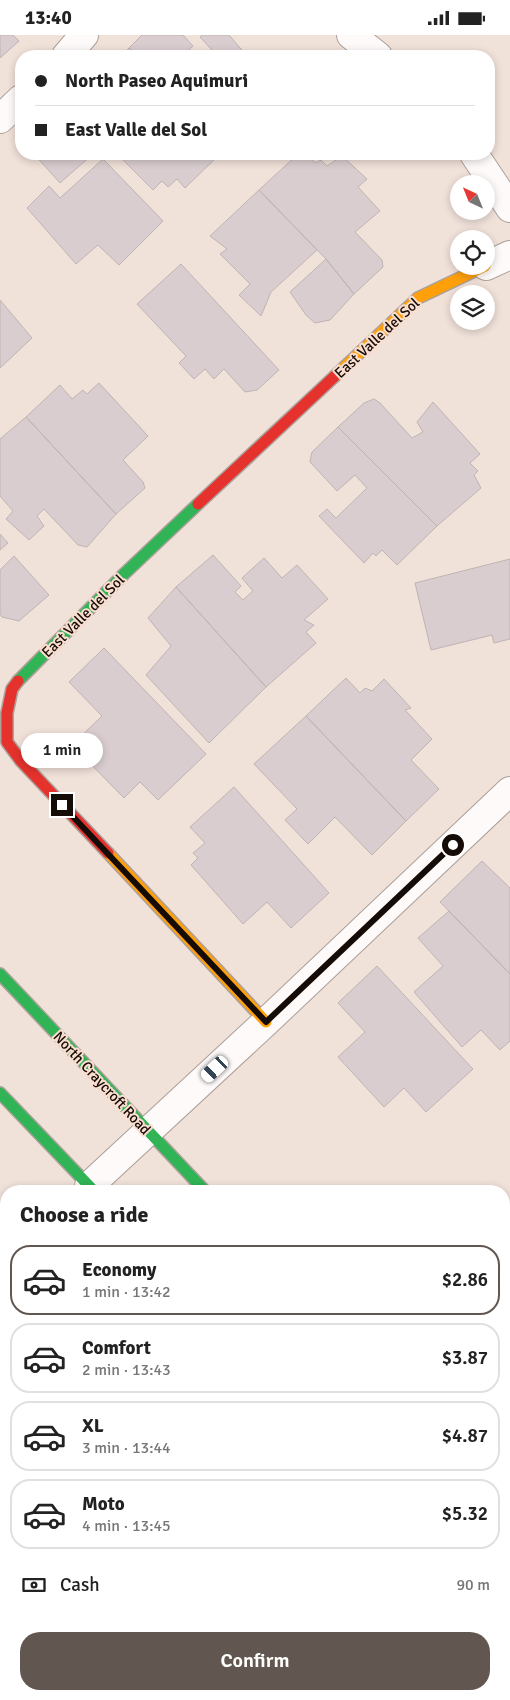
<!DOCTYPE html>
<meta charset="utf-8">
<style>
:root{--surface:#fff;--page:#f6f6f6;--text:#222;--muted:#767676;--line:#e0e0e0;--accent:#625750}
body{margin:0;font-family:Signika,sans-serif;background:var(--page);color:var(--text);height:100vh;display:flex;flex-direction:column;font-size:19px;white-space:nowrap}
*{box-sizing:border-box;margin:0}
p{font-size:16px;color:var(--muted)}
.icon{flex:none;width:28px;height:28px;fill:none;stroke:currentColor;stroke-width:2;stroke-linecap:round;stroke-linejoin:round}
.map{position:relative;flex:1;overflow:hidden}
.sheet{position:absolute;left:0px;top:1150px;width:510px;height:515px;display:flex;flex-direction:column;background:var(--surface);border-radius:20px 20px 0 0;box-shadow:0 2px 8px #0003}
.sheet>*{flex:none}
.hud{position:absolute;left:15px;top:15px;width:480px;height:110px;border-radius:20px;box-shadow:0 2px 8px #0003;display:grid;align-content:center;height:110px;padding:0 20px;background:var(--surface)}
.needle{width:32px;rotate:317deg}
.buttons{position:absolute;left:450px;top:140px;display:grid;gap:10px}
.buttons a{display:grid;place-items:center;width:45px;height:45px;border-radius:50%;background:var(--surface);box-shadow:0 2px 8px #0003;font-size:25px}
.end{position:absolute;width:22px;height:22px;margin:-11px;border:6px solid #150c07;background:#fff;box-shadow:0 0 0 2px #fff}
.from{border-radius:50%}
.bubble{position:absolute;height:35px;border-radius:18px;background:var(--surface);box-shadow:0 2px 8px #0003;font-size:16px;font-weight:600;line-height:35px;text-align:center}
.car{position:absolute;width:15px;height:30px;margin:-15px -8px;border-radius:6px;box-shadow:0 0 4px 1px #0007;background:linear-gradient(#fff 24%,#345 0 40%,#fff 0 76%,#345 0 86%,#fff 0)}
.hud b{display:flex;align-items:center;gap:18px;height:48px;font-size:19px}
.hud b+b{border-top:1px solid var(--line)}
.hud i{width:12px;height:12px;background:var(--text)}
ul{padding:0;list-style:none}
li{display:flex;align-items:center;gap:15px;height:70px;margin:0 10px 8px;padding:0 10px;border:2px solid var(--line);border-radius:20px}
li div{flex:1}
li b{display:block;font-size:19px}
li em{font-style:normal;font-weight:600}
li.selected{border-color:var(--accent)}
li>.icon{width:45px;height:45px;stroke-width:1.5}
h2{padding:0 20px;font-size:22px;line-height:60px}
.pay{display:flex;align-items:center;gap:12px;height:55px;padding:0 20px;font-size:19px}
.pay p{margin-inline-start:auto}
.button{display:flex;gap:10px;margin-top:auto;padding:10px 20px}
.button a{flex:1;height:58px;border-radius:20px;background:var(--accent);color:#fff;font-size:20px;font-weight:600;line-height:58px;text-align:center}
.status{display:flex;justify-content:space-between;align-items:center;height:35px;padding:0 25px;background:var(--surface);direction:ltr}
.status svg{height:14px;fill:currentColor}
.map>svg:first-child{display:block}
.building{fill:#d9cdcf;stroke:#bfb4b4}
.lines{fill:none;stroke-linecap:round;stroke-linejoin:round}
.street-casing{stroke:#aba09a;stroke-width:30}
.fast-casing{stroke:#aba09a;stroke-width:14}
.slow-casing{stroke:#aba09a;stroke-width:14}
.jam-casing{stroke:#aba09a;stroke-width:14}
.street{stroke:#fdfaf9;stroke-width:28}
.fast{stroke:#30b455;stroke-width:11}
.slow{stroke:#ff9f0a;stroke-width:11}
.jam{stroke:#e5322d;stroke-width:11}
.route{stroke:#150c07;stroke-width:6}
.labels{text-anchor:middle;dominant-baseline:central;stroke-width:4;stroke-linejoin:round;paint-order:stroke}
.street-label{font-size:15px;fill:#150c07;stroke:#fadecf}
</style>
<div class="status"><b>13:40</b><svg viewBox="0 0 49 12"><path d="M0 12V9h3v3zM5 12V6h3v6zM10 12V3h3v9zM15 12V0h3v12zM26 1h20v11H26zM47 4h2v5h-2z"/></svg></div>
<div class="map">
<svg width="510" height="1665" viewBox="0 0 510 1665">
<rect width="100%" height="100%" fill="#f0e1d9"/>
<!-- building -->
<path class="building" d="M0,0H13L19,6L0,23Z
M142,0H183L193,11L182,21H138L129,13Z
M202,0H229L247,21H205L212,15L200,2Z
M129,13L138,21H121Z
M34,119H93L60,148Z
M117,119H220L185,153L177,144L168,152L162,146L153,155Z
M298,119H307L315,128L321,125L327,131L342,121L367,144L358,152L380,176L355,197L382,225L383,232L354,259L326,224L259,155Z
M103,124L163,186L119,230L98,210L76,229L27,173L49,151L60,163Z
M259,155L317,215L271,257L261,281L239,260L250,249L220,219L227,214L210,201Z
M326,224L354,259L330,285L315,288L306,280L290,257Z
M181,229L279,335L257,355L245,357L224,334L214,344L205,334L194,344L179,328L186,321L137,269Z
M0,265L32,303L0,333Z
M99,348L148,401L123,425L143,447L145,453L116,479L26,382L60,350L72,364L83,355L87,359Z
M374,364L380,368L412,403L423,397L417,387L433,367L480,419L470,428L478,436L474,440L481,453L437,491L338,392L364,368Z
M26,382L116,479L87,512L78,510L44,474L37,481L44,491L29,505L6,484L13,476L0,461V404Z
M338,392L437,491L397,530L382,515L376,521L373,518L364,528L319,481L327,474L336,483L367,453L355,440L337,456L310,427L312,417Z
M0,499L8,508L0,515Z
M213,520L241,551L235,557L243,565L253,556L242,543L264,523L282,543L297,530L328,564L304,585L314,590L306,597L316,608L266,652L176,552Z
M14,521L49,560L19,586L2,582L0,579V535Z
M510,524V604L494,608L492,600L431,615L415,548Z
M176,552L266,652L209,708L146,640L171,611L148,583Z
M104,613L206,719L158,765L140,747L124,763L72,710L102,681L69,647Z
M346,643L360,658L365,653L372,656L384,644L411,673L405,675L432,704L411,725L439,754L406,786L306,681Z
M306,681L406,786L372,820L335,782L308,809L285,785L297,774L254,729Z
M234,752L329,858L291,893L267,867L243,889L191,830L198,823L193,818L205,808L190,792Z
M482,826L510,853V939L440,867Z
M449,876L510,939V1006L500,1015L481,995L462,1012L414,957L443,931L418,903Z
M377,931L473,1034L426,1077L404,1053L384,1072L338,1022L365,997L338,968Z
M91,1659H234L227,1665H97Z"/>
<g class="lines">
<!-- street casing -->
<g class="street-casing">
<path id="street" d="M351,0L378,21
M66,21L84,0
M0,84L21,64
M474,119L510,173
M486,231L510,220
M89,1151L266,987L510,756
M0,1231L6,1238
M429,1659L435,1665"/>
</g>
<!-- fast casing -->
<g class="fast-casing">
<path id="fast" d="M18,646L124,539L198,469
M0,939L205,1156
M0,1058L94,1156
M504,1469L510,1476"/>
</g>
<!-- slow casing -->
<g class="slow-casing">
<path id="slow" d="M335,341L418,263L485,231
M108,818L266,987
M504,1584L510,1590"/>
</g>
<!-- jam casing -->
<g class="jam-casing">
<path id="jam" d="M198,469L335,341
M18,646L12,654L7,678V707L21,726L108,818"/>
</g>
<!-- street -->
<use href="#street" class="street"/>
<!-- fast -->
<use href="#fast" class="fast"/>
<!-- slow -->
<use href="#slow" class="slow"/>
<!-- jam -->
<use href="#jam" class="jam"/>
</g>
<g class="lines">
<!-- route -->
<path class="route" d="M62,770L266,987L453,810"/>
</g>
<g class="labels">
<!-- street labels -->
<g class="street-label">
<text transform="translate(377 303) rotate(-43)">East Valle del Sol</text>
<text transform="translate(83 581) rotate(-45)">East Valle del Sol</text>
<text transform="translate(102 1048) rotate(47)">North Craycroft Road</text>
</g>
</g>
</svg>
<div class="buttons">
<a><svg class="needle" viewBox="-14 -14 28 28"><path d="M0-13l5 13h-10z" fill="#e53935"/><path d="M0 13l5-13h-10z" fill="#767676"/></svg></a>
<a><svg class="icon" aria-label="locate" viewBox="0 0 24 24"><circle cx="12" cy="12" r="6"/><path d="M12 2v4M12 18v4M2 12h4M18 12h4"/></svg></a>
<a><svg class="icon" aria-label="layers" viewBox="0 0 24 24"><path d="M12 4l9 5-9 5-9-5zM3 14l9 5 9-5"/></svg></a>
</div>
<i class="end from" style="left:453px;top:810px"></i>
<i class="end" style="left:62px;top:770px"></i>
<div class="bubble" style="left:21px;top:698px;width:82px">1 min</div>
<i class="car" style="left:215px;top:1034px;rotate:227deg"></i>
<div class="hud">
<b><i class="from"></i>North Paseo Aquimuri</b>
<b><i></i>East Valle del Sol</b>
</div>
<section class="sheet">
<h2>Choose a ride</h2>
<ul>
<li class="selected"><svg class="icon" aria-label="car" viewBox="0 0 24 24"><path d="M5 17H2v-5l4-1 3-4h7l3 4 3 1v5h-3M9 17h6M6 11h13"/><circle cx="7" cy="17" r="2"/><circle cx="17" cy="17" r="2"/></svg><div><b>Economy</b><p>1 min · 13:42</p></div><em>$2.86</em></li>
<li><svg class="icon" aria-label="car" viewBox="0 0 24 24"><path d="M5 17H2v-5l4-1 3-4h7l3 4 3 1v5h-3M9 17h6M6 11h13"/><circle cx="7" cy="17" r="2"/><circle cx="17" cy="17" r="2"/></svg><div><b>Comfort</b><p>2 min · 13:43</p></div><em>$3.87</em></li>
<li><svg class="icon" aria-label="car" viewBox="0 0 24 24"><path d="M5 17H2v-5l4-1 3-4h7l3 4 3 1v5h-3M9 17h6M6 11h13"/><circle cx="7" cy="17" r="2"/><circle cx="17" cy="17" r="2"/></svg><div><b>XL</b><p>3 min · 13:44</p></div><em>$4.87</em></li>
<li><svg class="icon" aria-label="car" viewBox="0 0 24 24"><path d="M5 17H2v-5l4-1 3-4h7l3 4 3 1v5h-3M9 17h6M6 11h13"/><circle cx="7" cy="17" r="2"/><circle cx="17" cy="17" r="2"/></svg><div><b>Moto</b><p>4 min · 13:45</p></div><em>$5.32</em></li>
</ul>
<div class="pay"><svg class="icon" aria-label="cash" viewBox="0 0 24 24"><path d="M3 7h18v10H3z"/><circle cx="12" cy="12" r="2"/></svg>Cash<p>90 m</p></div>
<div class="button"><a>Confirm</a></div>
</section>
</div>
